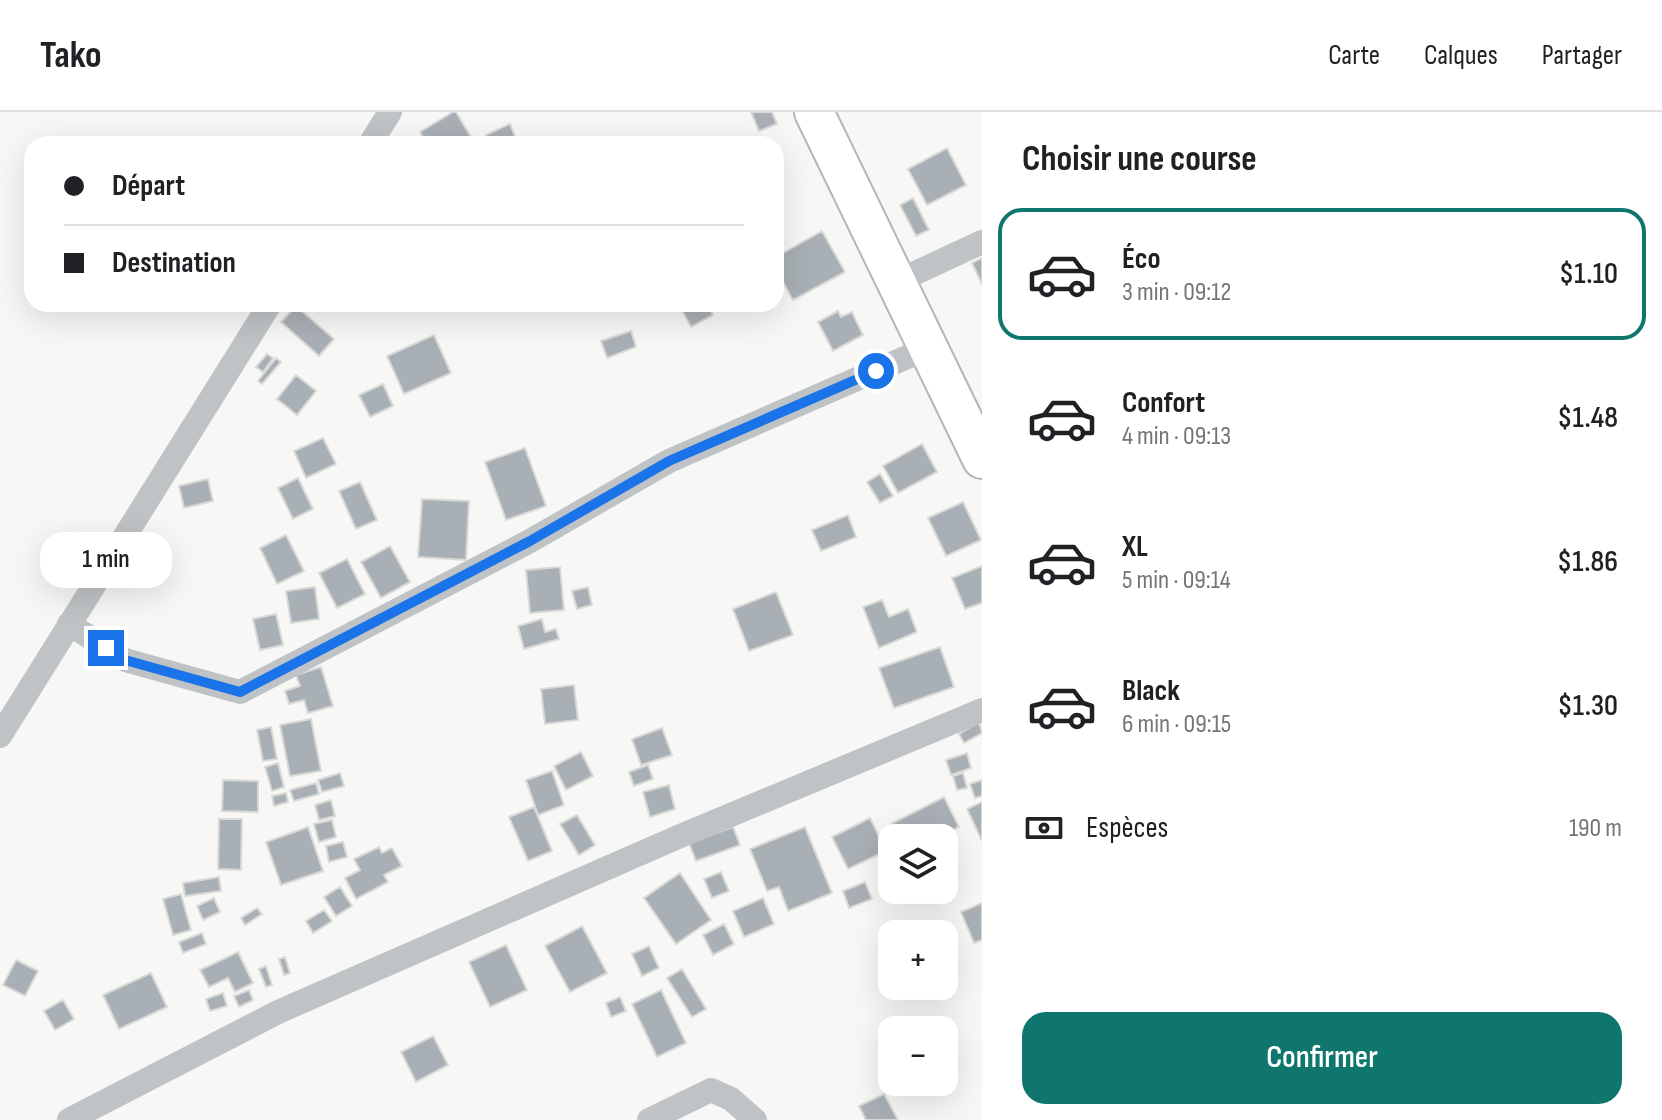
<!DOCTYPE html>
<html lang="fr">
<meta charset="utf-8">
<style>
:root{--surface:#fff;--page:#f2f2f2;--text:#202124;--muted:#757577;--line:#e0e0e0;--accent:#0f766e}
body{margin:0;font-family:"Sofia Sans Condensed",sans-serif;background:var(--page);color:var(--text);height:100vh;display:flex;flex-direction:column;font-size:30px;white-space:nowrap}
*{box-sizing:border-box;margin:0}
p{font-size:26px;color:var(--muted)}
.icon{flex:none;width:44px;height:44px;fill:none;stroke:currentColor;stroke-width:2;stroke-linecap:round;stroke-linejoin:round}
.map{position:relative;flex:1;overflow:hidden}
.details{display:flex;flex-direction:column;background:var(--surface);width:680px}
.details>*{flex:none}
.guide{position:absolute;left:24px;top:24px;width:760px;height:176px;border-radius:24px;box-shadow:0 8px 32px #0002;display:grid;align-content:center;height:176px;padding:0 40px;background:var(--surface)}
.fabs{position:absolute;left:878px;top:712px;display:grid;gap:16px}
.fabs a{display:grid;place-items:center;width:80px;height:80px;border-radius:16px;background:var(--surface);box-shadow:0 8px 32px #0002;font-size:40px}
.end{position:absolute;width:36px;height:36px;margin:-18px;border:10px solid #1a73e8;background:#fff;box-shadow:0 0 0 4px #fff}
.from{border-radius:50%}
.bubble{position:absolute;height:56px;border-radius:24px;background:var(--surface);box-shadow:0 8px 32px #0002;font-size:26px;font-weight:600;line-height:56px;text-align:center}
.guide b{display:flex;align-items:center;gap:28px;height:76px;font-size:30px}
.guide b+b{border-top:2px solid var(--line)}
.guide i{width:20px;height:20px;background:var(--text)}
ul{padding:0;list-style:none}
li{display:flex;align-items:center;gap:24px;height:132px;margin:0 16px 12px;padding:0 24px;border:4px solid transparent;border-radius:24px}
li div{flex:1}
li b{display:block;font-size:30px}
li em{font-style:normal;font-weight:600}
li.selected{border-color:var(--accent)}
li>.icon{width:72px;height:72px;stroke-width:1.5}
h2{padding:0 40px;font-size:36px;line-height:96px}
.pay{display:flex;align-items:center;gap:20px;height:88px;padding:0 40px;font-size:30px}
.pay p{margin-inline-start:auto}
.button{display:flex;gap:16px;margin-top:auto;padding:16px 40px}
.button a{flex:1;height:92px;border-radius:24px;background:var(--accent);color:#fff;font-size:32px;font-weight:600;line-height:92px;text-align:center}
header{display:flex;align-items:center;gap:48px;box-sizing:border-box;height:112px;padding:0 40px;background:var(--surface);border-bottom:2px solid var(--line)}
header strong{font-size:38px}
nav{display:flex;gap:44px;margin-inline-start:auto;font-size:28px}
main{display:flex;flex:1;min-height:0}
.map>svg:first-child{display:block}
.building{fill:#a9b0b5;stroke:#d9d9d7;stroke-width:2}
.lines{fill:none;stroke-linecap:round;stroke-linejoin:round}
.primary-casing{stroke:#b2b7ba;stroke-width:42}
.street{stroke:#bfc3c6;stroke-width:24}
.primary{stroke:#fff;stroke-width:38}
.route{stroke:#1a73e8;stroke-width:10}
</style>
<header>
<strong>Tako</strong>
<nav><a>Carte</a><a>Calques</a><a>Partager</a></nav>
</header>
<main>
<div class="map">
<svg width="982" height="1008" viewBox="0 0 982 1008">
<rect width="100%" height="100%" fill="#f7f7f5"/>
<!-- building -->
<path class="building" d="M453,0H456L475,32H427L420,20Z
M751,0H772L777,12L759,19Z
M510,12L518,32H490L486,23Z
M947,36L966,73L927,93L908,57Z
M913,86L929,118L916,124L900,93Z
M822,119L845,160L793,188L782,168L776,171V145Z
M982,146V172L972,151Z
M698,192H708L713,203L691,215L683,200Z
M296,194L334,227L319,244L281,210Z
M838,199L841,205L852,200L863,223L833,239L818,210Z
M631,219L636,235L607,246L601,229Z
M434,223L451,261L404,282L387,244Z
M267,242L273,246L263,260L256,255Z
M276,246L281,250L262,272L258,269Z
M296,263L316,279L297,303L277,287Z
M383,272L393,294L370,305L359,283Z
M323,326L336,352L306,366L294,339Z
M922,332L937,360L898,381L883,354Z
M525,336L546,394L506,408L485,350Z
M880,362L893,384L880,391L867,370Z
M298,366L313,397L293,407L278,376Z
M208,367L213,389L184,396L179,374Z
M360,370L377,408L356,417L339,379Z
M422,387L469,389L466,448L418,445Z
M963,390L981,428L946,444L928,406Z
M848,403L856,425L821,439L812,418Z
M286,423L304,459L277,472L260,436Z
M390,434L410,470L381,486L361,450Z
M347,447L365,482L337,496L319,461Z
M982,454V491L965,497L952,466Z
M560,455L564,498L530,501L526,458Z
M315,475L319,507L291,511L286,479Z
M588,475L592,493L577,497L572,479Z
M776,480L793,523L749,539L733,497Z
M882,488L889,505L908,497L917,520L879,536L863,495Z
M276,502L283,533L260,538L253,507Z
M542,507L545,520L556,517L559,527L524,537L518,514Z
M940,535L954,575L894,596L879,556Z
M321,555L333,594L308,601L304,588L289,592L285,579L300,574L296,563Z
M574,573L578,608L545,612L541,577Z
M311,607L321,659L290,664L280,613Z
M979,610L982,621L964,631L959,622Z
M271,615L277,647L263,649L257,618Z
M662,616L672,643L641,653L632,627Z
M581,640L593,664L566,678L554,654Z
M967,641L971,656L951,663L946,648Z
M278,651L284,675L272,679L265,655Z
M648,653L653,667L634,674L629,660Z
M552,659L564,693L538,703L526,668Z
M340,661L344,674L322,680L318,668Z
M963,661L967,676L957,678L953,664Z
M223,668L258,669V700L222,699Z
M982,668V684L975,686L970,672Z
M316,671L319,682L294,689L290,678Z
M669,673L675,697L650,705L643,680Z
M286,681L288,690L274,694L272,684Z
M944,685L959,715L937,726H898L891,712Z
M331,688L335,704L319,708L315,693Z
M982,690V726L981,727L967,697Z
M534,695L552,739L528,749L509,705Z
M577,703L595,733L579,743L560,712Z
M870,706L886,739L848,757L832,725Z
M219,707H242L241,758L218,757Z
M332,708L336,725L319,730L314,712Z
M308,715L323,759L281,773L266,730Z
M733,715L740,733L696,749L689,731Z
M805,715L832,781L788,799L779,775L767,779L750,737Z
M343,730L347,745L329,750L326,734Z
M379,735L382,741L392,736L402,754L384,763L388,770L356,787L345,766L360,758L354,747Z
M721,760L729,779L712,786L704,767Z
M680,761L711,808L676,832L644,786Z
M219,765L221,779L185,784L183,771Z
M865,770L872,787L849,796L843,779Z
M340,775L352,794L336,804L324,785Z
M181,782L191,818L173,823L163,787Z
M214,786L220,800L203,808L197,794Z
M763,786L774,812L744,825L733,799Z
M982,791V828L974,831L961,800Z
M257,796L262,802L245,813L241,806Z
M324,798L332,809L313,821L306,809Z
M724,812L734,832L713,843L703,823Z
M582,814L607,861L570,880L545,834Z
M202,821L206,832L183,841L179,830Z
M506,833L527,878L490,895L469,850Z
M649,834L659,856L642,864L632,842Z
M238,840L253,871L235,880L228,866L209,875L200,858Z
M285,845L290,861L284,863L279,847Z
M16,848L38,859L25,884L3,873Z
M266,854L272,873L266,875L259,857Z
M682,857L706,897L692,905L667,866Z
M151,861L167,895L119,917L103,883Z
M249,878L253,888L239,895L234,884Z
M661,878L686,931L657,945L632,892Z
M223,881L227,894L210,899L206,887Z
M620,885L626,899L611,905L606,891Z
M63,888L74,907L55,918L44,899Z
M433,924L448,953L416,970L401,940Z
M884,982L898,1008H866L859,994Z"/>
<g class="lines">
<!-- primary casing -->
<g class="primary-casing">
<path id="primary" d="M814,0L982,347"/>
</g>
<!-- street -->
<path class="street" d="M370,32L390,0
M896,170L982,130
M69,512L125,548L240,580L530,429L669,349L928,236
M0,624L270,192
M69,1008L278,900L678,725L982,598
M649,1008L711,978L731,987L755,1008"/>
<!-- primary -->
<use href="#primary" class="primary"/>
</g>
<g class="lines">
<!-- route -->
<path class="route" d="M106,536L125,548L240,580L530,429L669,349L876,259"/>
</g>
</svg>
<div class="fabs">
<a><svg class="icon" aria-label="layers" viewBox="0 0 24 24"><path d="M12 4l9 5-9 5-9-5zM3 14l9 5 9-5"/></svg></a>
<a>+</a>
<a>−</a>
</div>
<i class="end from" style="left:876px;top:259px"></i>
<i class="end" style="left:106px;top:536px"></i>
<div class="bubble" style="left:40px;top:420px;width:132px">1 min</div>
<div class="guide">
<b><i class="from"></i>Départ</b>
<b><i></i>Destination</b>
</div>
</div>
<section class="details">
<h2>Choisir une course</h2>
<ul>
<li class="selected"><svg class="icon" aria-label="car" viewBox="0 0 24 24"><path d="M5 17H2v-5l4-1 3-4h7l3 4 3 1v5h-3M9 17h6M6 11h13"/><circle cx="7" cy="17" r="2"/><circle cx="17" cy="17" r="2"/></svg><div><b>Éco</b><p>3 min · 09:12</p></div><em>$1.10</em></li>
<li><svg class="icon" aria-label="car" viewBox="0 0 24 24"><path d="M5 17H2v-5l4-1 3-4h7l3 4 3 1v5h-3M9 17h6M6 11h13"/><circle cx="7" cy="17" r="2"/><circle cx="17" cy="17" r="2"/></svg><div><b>Confort</b><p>4 min · 09:13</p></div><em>$1.48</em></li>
<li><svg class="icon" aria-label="car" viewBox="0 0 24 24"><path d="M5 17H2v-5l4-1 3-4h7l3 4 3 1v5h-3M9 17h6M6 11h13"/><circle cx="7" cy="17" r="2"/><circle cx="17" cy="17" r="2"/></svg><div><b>XL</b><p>5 min · 09:14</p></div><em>$1.86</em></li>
<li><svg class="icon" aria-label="car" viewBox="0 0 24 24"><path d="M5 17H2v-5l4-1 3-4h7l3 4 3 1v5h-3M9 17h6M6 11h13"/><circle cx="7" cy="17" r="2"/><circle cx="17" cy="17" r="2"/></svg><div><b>Black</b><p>6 min · 09:15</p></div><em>$1.30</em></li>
</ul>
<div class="pay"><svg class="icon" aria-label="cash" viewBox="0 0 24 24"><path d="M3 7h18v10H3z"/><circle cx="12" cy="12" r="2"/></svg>Espèces<p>190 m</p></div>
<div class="button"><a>Confirmer</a></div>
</section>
</main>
